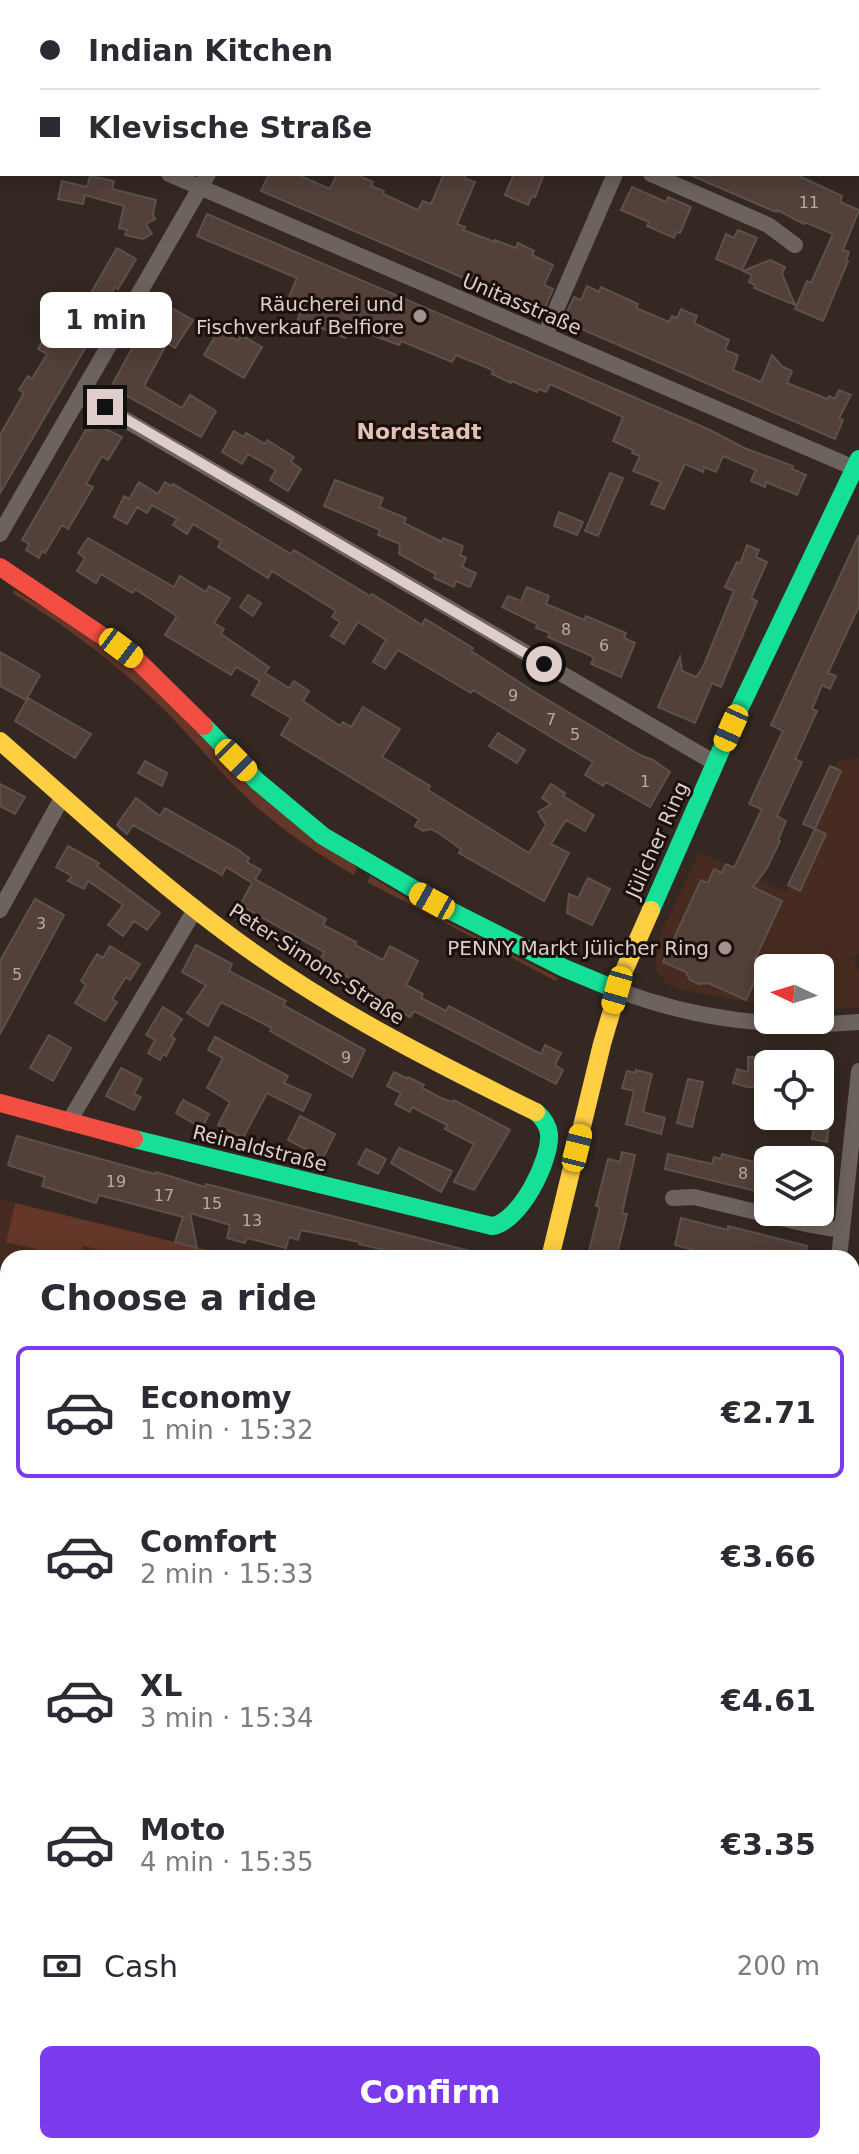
<!DOCTYPE html>
<meta charset="utf-8">
<style>
:root{--surface:#fff;--page:#f7f7f7;--text:#2b2b33;--muted:#7c7c81;--line:#e1e1e2;--accent:#7c3aed}
body{margin:0;font-family:"DejaVu Sans",sans-serif;background:var(--page);color:var(--text);height:100vh;display:flex;flex-direction:column;font-size:30px;white-space:nowrap}
*{box-sizing:border-box;margin:0}
p{font-size:26px;color:var(--muted)}
.icon{flex:none;width:44px;height:44px;fill:none;stroke:currentColor;stroke-width:2;stroke-linecap:round;stroke-linejoin:round}
.map{position:relative;flex:1;overflow:hidden}
.sheet{position:absolute;left:0px;top:1250px;width:860px;height:904px;display:flex;flex-direction:column;background:var(--surface);border-radius:24px 24px 0 0;box-shadow:0 4px 20px #0003}
.sheet>*{flex:none}
.guide{position:absolute;left:0px;top:0px;width:860px;height:176px;box-shadow:0 4px 20px #0003;display:grid;align-content:center;height:176px;padding:0 40px;background:var(--surface)}
.needle{width:52px;rotate:274deg}
.controls{position:absolute;left:754px;top:954px;display:grid;gap:16px}
.controls a{display:grid;place-items:center;width:80px;height:80px;border-radius:12px;background:var(--surface);box-shadow:0 4px 20px #0003;font-size:40px}
.end{position:absolute;width:36px;height:36px;margin:-18px;border:10px solid #decdc8;background:#111;box-shadow:0 0 0 4px #111}
.from{border-radius:50%}
.bubble{position:absolute;height:56px;border-radius:12px;background:var(--surface);box-shadow:0 4px 20px #0003;font-size:26px;font-weight:800;line-height:56px;text-align:center}
.car{position:absolute;width:24px;height:48px;margin:-24px -12px;border-radius:10px;box-shadow:0 0 6px 2px #0007;background:linear-gradient(#f5c518 24%,#345 0 40%,#f5c518 0 76%,#345 0 86%,#f5c518 0)}
.guide b{display:flex;align-items:center;gap:28px;height:76px;font-size:30px}
.guide b+b{border-top:2px solid var(--line)}
.guide i{width:20px;height:20px;background:var(--text)}
ul{padding:0;list-style:none}
li{display:flex;align-items:center;gap:24px;height:132px;margin:0 16px 12px;padding:0 24px;border:4px solid transparent;border-radius:12px}
li div{flex:1}
li b{display:block;font-size:30px}
li em{font-style:normal;font-weight:800}
li.current{border-color:var(--accent)}
li>.icon{width:72px;height:72px;stroke-width:1.5}
h2{padding:0 40px;font-size:36px;line-height:96px}
.pay{display:flex;align-items:center;gap:20px;height:88px;padding:0 40px;font-size:30px}
.pay p{margin-inline-start:auto}
.button{display:flex;gap:16px;margin-top:auto;padding:16px 40px}
.button a{flex:1;height:92px;border-radius:12px;background:var(--accent);color:#fff;font-size:32px;font-weight:800;line-height:92px;text-align:center}
.map>svg:first-child{display:block}
.built{fill:#472b21}
.green{fill:#643728}
.building{fill:#524039;stroke:#5c514c;stroke-width:2}
.lines{fill:none;stroke-linecap:round;stroke-linejoin:round}
.street{stroke:#6c625e;stroke-width:16}
.fast{stroke:#16e098;stroke-width:18}
.slow{stroke:#ffcf43;stroke-width:18}
.jam{stroke:#f24e42;stroke-width:18}
.route{stroke:#decdc8;stroke-width:10}
.poi-dot{fill:#a3938e;stroke:#1b100c;stroke-width:3}
.labels{text-anchor:middle;dominant-baseline:central;stroke-width:6;stroke-linejoin:round;paint-order:stroke}
.number-label{font-size:16px;fill:#bbaaa4}
.poi-label{font-size:20px;fill:#decdc8;stroke:#1b100c;text-anchor:end}
.street-label{font-size:20px;fill:#decdc8;stroke:#1b100c}
.neighbourhood-label{font-size:22px;font-weight:bold;fill:#e1c1b6;stroke:#1b100c}
</style>
<div class="map">
<svg width="859" height="2154" viewBox="0 0 859 2154">
<rect width="100%" height="100%" fill="#352823"/>
<!-- built -->
<path class="built" d="M859,758V953L854,961L859,972V1008L820,1009V968H768V1006L682,990L665,982L655,968L660,937L699,852L785,892L814,829L808,826L806,818L830,766L834,768L838,761Z
M0,1199L240,1258H8V1789L0,1786Z"/>
<!-- green -->
<path class="green" d="M14,590L73,625L142,675L357,868L354,875C313,851 274,825 241,792C212,764 187,731 157,703C114,662 63,624 12,593Z
M370,876L444,920L558,978L556,981L367,882Z
M15,1203L240,1258H135L83,1246L80,1258H75L6,1242Z
M8,2119V2146H472L474,2154H0V2127Z
M513,2146H673L675,2154H516Z"/>
<!-- building -->
<path class="building" d="M269,174H296L330,189L337,174H355L373,182L371,186L384,191L383,194L418,210L423,201L431,204L444,174H466L464,178L475,182L457,224L465,227L463,230L495,242V240L516,248L518,243L534,251L532,255L553,265L544,285L553,289L543,312L261,191Z
M514,174H544L535,197L532,196L528,205L505,195Z
M688,174H795L842,196L840,202L859,210L843,250L849,252L846,260L848,261L823,321L795,309L807,281L811,283L833,234L807,223L804,224L777,210L776,212Z
M90,176L114,181L112,189L156,200L153,214L155,219L146,224L152,234L143,239L125,235L127,230L119,228L124,206L85,195L83,204L58,199L62,181L87,187Z
M632,187L666,202L668,197L691,207L680,233L676,232L674,238L647,226L649,222L621,210Z
M207,214L708,429L744,448L793,466L792,469L806,475L797,495L766,482L765,487L751,481L756,470L723,456L716,472L704,467L703,472L685,464L664,509L651,504L661,482L633,471L640,456L632,453L633,450L613,441L623,417L550,384L546,392L539,389L537,392L512,381L511,383L492,374L493,370L456,355L452,362L401,341L399,345L351,327L345,338L310,323L308,329L296,324L301,311L286,304L297,278L197,236Z
M738,230L757,238L742,270L716,259L726,234L734,238Z
M117,248L136,259L118,289L115,287L92,327L96,330L0,493V435L24,393L19,390L28,376L32,379L47,354L38,349L46,335L49,336L67,304L73,308L77,301L84,305Z
M770,260L785,267L782,274L795,305L754,288L755,285L749,282L752,275L743,271Z
M587,286L599,292L601,287L638,304L636,308L669,322L672,316L677,318L681,309L697,316L694,323L729,340L725,350L738,355L733,370L761,382L772,355L783,367L792,371L787,383L827,399L829,396L835,399L839,390L851,395L839,418L843,420L835,439L563,321L574,297L581,300Z
M158,300L193,320L175,348L167,343L144,386L182,408L190,395L216,411L201,437L111,387Z
M219,330L238,341L241,335L262,347L244,378L204,355Z
M95,424L122,437L108,460L102,456L86,484L93,487L68,529L62,525L45,553L42,551L39,558L26,550L29,544L22,540L87,428L91,431Z
M234,431L244,437L246,433L265,444L267,440L294,457L291,462L301,469L288,491L270,480L276,470L248,454L242,464L222,452Z
M610,473L623,478L598,536L585,531Z
M335,480L383,498L379,507L406,518L404,523L442,542L443,538L463,546L460,555L466,558L462,567L476,573L470,587L456,581L454,587L434,578L436,574L399,554L400,544L378,535L380,530L324,506Z
M139,482L158,494L165,482L172,486L173,484L291,554L294,550L370,596L372,594L422,625L425,619L473,648L471,651L533,691L640,755L653,760L670,772L650,807L606,782L603,786L585,775L593,762L473,690L471,693L398,650L385,669L373,662L386,640L358,622L344,644L331,636L340,622L332,617L336,611L272,571L268,578L218,547L221,541L193,524L187,534L173,525L177,519L152,505L147,513L137,507L127,524L114,517L124,496L129,499Z
M559,512L583,522L577,535L554,526Z
M859,535V606L828,673L836,676L830,689L822,685L812,709L817,711L795,759L802,762L777,816L786,821L778,840L780,841L767,868L753,887L782,901L755,959L763,963L746,1000L708,983L699,984L690,980L686,972L663,962L701,880L708,883L714,869L722,873L726,864L734,868L762,809L749,804L783,731L771,725Z
M88,538L174,587L180,576L206,592L209,586L230,598L214,623L224,629L221,634L269,667L265,673L289,688L294,681L309,691L303,701L340,726L343,722L351,727L363,707L400,729L382,757L430,786L428,790L529,853L546,825L538,812L551,804L542,798L551,784L565,793L563,796L594,815L585,831L566,820L551,844L569,853L544,901L459,853L461,849L437,832L431,829L423,831L415,826L419,819L281,735L291,718L252,695L260,681L236,667L231,675L165,635L177,616L135,589L132,593L101,574L96,583L77,571L85,558L78,553Z
M747,545L759,550L756,557L767,562L751,598L757,601L721,687L712,683L695,723L658,707L680,657L682,671L696,677L703,667L734,591L725,587L737,562L740,564Z
M527,587L549,596L546,604L584,620L586,616L626,633L624,638L635,643L621,677L591,664L594,657L548,637L550,633L536,628L537,624L502,607L508,596L521,601Z
M248,595L261,603L253,616L240,607Z
M0,652L40,675L26,700L0,686Z
M28,698L91,734L75,758L15,721Z
M498,733L525,750L517,763L489,746Z
M145,761L167,773L162,786L138,773Z
M830,766L841,771L815,829L803,824Z
M0,784L25,797L15,814L0,806Z
M136,798L160,816L165,808L237,849L249,858L247,862L261,870L255,879L326,919L323,925L356,942L355,945L383,960L390,946L418,961L406,985L423,994L421,998L446,1011L449,1006L541,1054L545,1045L561,1053L555,1065L563,1070L556,1084L414,1011L410,1017L348,985L351,979L320,960L324,952L240,905L252,883L226,867L222,875L133,825L127,834L120,828L117,825Z
M815,829L826,834L800,891L788,885Z
M68,846L99,863L97,866L160,913L147,930L134,921L123,936L108,925L123,905L88,881L84,889L68,881L72,876L56,867Z
M588,878L610,889L592,925L567,913L569,894L578,898Z
M35,899L64,915L0,1034V961Z
M196,945L232,964L229,971L286,1001L283,1005L365,1050L352,1077L270,1031L272,1028L221,1002L208,1026L187,1013L206,985L182,972Z
M110,946L140,964L130,980L126,977L112,999L117,1002L105,1021L75,1003L86,985L81,981L97,954L103,958Z
M163,1007L182,1019L171,1036L175,1039L166,1056L163,1054L160,1060L148,1053L155,1040L146,1035Z
M49,1035L71,1048L53,1081L30,1068Z
M215,1037L288,1076L284,1083L311,1095L303,1111L267,1093L243,1138L218,1125L230,1102L207,1088L223,1058L208,1050Z
M748,1057H768V1087H747L733,1083L737,1069L748,1072Z
M121,1068L142,1079L134,1094L141,1097L134,1110L106,1096Z
M636,1070L652,1074L643,1112L665,1118L661,1134L626,1124L634,1091L622,1088L627,1071L636,1073Z
M394,1072L407,1079L408,1077L424,1085L422,1088L443,1099L453,1102L454,1100L510,1130L474,1190L454,1182L474,1144L445,1129L447,1125L412,1107L410,1112L395,1104L401,1093L387,1086Z
M688,1079L703,1082L692,1127L677,1123Z
M183,1100L209,1114L202,1128L176,1113Z
M300,1116L335,1134L323,1158L288,1140Z
M815,1116H830L827,1142L812,1139Z
M17,1136L155,1174L156,1172L205,1187L206,1184L478,1253V1258H395V1256L388,1254L389,1251L359,1244L360,1242L301,1230L298,1240L289,1237L286,1248L247,1238L245,1243L227,1238L230,1225L190,1213L197,1248L175,1242L183,1217L99,1195L96,1203L42,1186L45,1177L8,1165Z
M399,1148L452,1171L441,1192L391,1163Z
M366,1149L386,1159L378,1174L358,1164Z
M757,1150L768,1153V1175L764,1193L665,1169L668,1154L712,1164L714,1157L721,1159L722,1154L754,1162Z
M622,1152L635,1155L622,1213L627,1214L616,1258H592L588,1255L600,1207L596,1206L608,1159L620,1162Z
M681,1218L728,1230V1226L807,1246L804,1258H740L722,1254L721,1258H705L706,1253L675,1245Z"/>
<g class="lines">
<!-- street -->
<path class="street" d="M71,0L76,2
M734,0L738,2
M282,2L283,0
M690,2V0
M858,62L859,63
M0,101L2,102
M169,174L859,470
M651,174L768,225L795,245
M545,335L615,174
M81,394L715,763
M0,534L208,174
M0,910L63,796
M617,990C697,1020 775,1029 859,1022
M68,1123L196,908
M673,1198L694,1197L806,1224L842,1230
M839,1258L859,1071
M852,1414L859,1416
M852,1651L859,1652
M852,1876L859,1877
M852,1940L859,1967
M852,2016L859,2014"/>
<!-- fast -->
<path class="fast" d="M204,726L257,781L323,836L453,912L564,968L617,990
M651,910L735,718L859,459
M134,1139L492,1226C520,1222 551,1160 549,1134C548,1125 543,1118 536,1112"/>
<!-- slow -->
<path class="slow" d="M0,741C82,813 162,888 251,951C341,1015 438,1064 536,1112
M550,1258L602,1044L623,973L651,910"/>
<!-- jam -->
<path class="jam" d="M0,567L135,658L204,726
M0,1103L134,1139
M489,2146L491,2154"/>
</g>
<g class="lines">
<!-- route -->
<path class="route" d="M105,407L544,664"/>
</g>
<!-- markers -->
<g class="poi-dot">
<circle cx="420" cy="316" r="8"/>
<circle cx="725" cy="948" r="8"/>
</g>
<g class="labels">
<!-- number labels -->
<g class="number-label">
<text x="809" y="202">11</text>
<text x="566" y="629">8</text>
<text x="604" y="645">6</text>
<text x="513" y="695">9</text>
<text x="551" y="719">7</text>
<text x="575" y="734">5</text>
<text x="645" y="781">1</text>
<text x="41" y="923">3</text>
<text x="17" y="974">5</text>
<text x="346" y="1057">9</text>
<text x="743" y="1173">8</text>
<text x="116" y="1181">19</text>
<text x="164" y="1195">17</text>
<text x="212" y="1203">15</text>
<text x="252" y="1220">13</text>
</g>
<!-- poi labels -->
<g class="poi-label">
<text x="404" y="304">Räucherei und<tspan x="404" dy="23">Fischverkauf Belfiore</tspan></text>
<text x="709" y="948">PENNY Markt Jülicher Ring</text>
</g>
<!-- street labels -->
<g class="street-label">
<text transform="translate(522 304) rotate(23)">Unitasstraße</text>
<text transform="translate(657 840) rotate(-66)">Jülicher Ring</text>
<text transform="translate(317 964) rotate(33)">Peter-Simons-Straße</text>
<text transform="translate(260 1148) rotate(14)">Reinaldstraße</text>
</g>
<!-- neighbourhood labels -->
<g class="neighbourhood-label">
<text x="419" y="431">Nordstadt</text>
</g>
</g>
</svg>
<div class="controls">
<a><svg class="needle" viewBox="-14 -14 28 28"><path d="M0-13l5 13h-10z" fill="#e53935"/><path d="M0 13l5-13h-10z" fill="#7c7c81"/></svg></a>
<a><svg class="icon" aria-label="locate" viewBox="0 0 24 24"><circle cx="12" cy="12" r="6"/><path d="M12 2v4M12 18v4M2 12h4M18 12h4"/></svg></a>
<a><svg class="icon" aria-label="layers" viewBox="0 0 24 24"><path d="M12 4l9 5-9 5-9-5zM3 14l9 5 9-5"/></svg></a>
</div>
<i class="end from" style="left:544px;top:664px"></i>
<i class="end" style="left:105px;top:407px"></i>
<div class="bubble" style="left:40px;top:292px;width:132px">1 min</div>
<i class="car" style="left:121px;top:648px;rotate:127deg"></i>
<i class="car" style="left:731px;top:728px;rotate:204deg"></i>
<i class="car" style="left:236px;top:760px;rotate:135deg"></i>
<i class="car" style="left:432px;top:901px;rotate:299deg"></i>
<i class="car" style="left:617px;top:990px;rotate:196deg"></i>
<i class="car" style="left:577px;top:1148px;rotate:14deg"></i>
<div class="guide">
<b><i class="from"></i>Indian Kitchen</b>
<b><i></i>Klevische Straße</b>
</div>
<section class="sheet">
<h2>Choose a ride</h2>
<ul>
<li class="current"><svg class="icon" aria-label="car" viewBox="0 0 24 24"><path d="M5 17H2v-5l4-1 3-4h7l3 4 3 1v5h-3M9 17h6M6 11h13"/><circle cx="7" cy="17" r="2"/><circle cx="17" cy="17" r="2"/></svg><div><b>Economy</b><p>1 min · 15:32</p></div><em>€2.71</em></li>
<li><svg class="icon" aria-label="car" viewBox="0 0 24 24"><path d="M5 17H2v-5l4-1 3-4h7l3 4 3 1v5h-3M9 17h6M6 11h13"/><circle cx="7" cy="17" r="2"/><circle cx="17" cy="17" r="2"/></svg><div><b>Comfort</b><p>2 min · 15:33</p></div><em>€3.66</em></li>
<li><svg class="icon" aria-label="car" viewBox="0 0 24 24"><path d="M5 17H2v-5l4-1 3-4h7l3 4 3 1v5h-3M9 17h6M6 11h13"/><circle cx="7" cy="17" r="2"/><circle cx="17" cy="17" r="2"/></svg><div><b>XL</b><p>3 min · 15:34</p></div><em>€4.61</em></li>
<li><svg class="icon" aria-label="car" viewBox="0 0 24 24"><path d="M5 17H2v-5l4-1 3-4h7l3 4 3 1v5h-3M9 17h6M6 11h13"/><circle cx="7" cy="17" r="2"/><circle cx="17" cy="17" r="2"/></svg><div><b>Moto</b><p>4 min · 15:35</p></div><em>€3.35</em></li>
</ul>
<div class="pay"><svg class="icon" aria-label="cash" viewBox="0 0 24 24"><path d="M3 7h18v10H3z"/><circle cx="12" cy="12" r="2"/></svg>Cash<p>200 m</p></div>
<div class="button"><a>Confirm</a></div>
</section>
</div>
